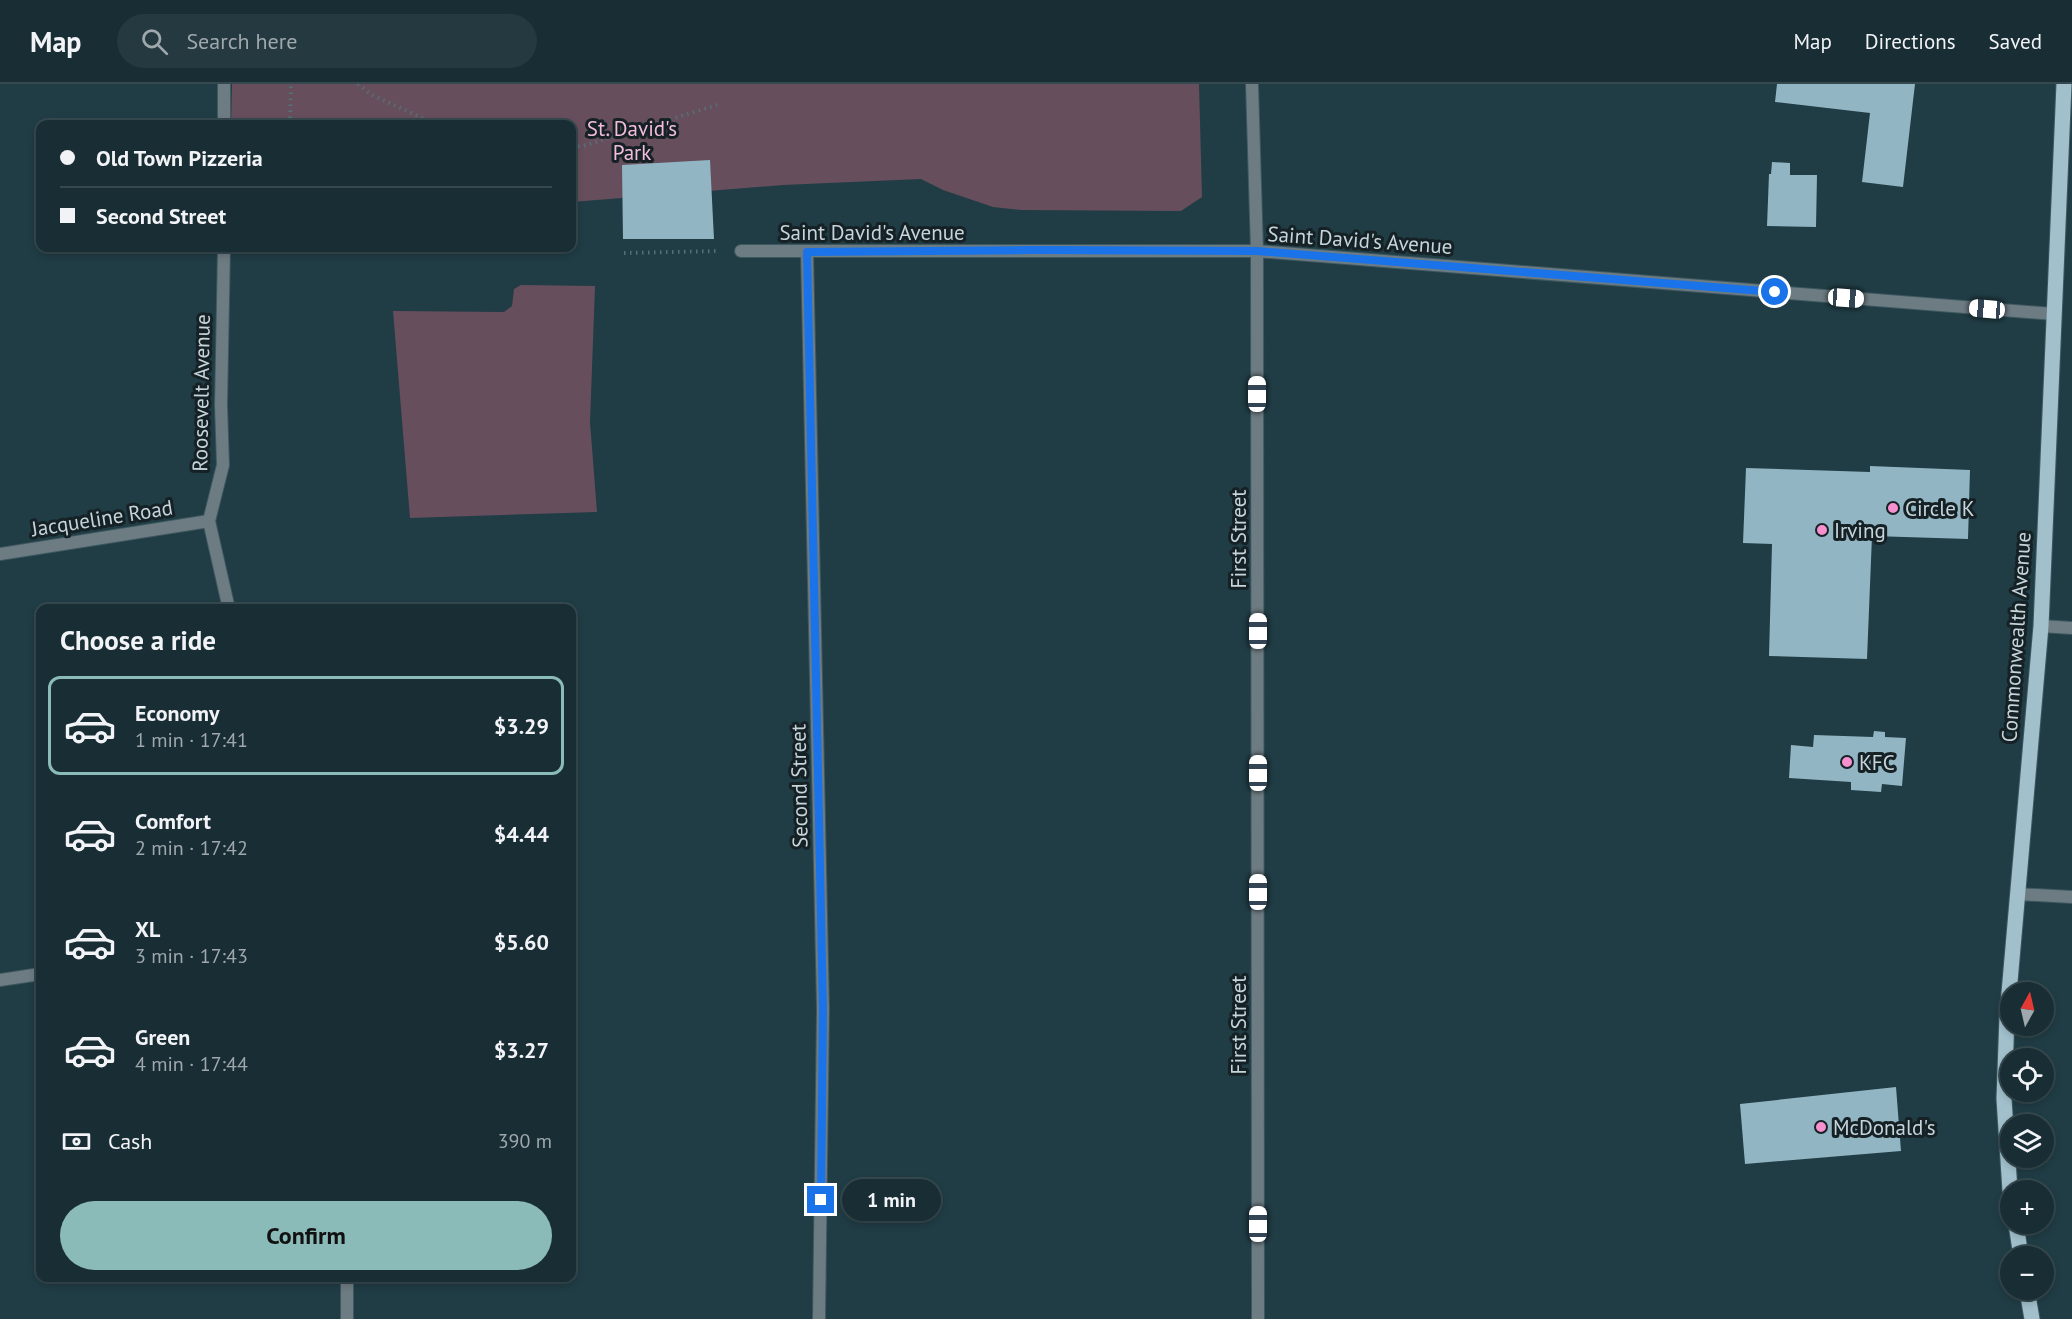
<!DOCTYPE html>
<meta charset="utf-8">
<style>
:root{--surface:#182d34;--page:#253940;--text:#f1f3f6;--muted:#9fa8ac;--line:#36494f;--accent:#8bbbb9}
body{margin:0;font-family:"PT Sans",sans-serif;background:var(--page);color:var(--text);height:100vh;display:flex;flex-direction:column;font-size:22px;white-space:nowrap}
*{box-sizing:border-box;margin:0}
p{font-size:20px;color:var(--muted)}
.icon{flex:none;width:33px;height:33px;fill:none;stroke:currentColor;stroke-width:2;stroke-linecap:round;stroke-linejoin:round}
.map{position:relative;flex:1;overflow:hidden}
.side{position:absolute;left:36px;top:520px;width:540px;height:678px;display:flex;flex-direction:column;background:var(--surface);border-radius:12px;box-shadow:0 3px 9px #0003,0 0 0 2px var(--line)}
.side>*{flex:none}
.banner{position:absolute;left:36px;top:36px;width:540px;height:132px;border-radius:12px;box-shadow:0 3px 9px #0003,0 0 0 2px var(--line);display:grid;align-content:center;height:132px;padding:0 24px;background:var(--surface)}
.needle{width:39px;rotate:8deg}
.controls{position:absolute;left:2000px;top:898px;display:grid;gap:12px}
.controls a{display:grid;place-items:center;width:54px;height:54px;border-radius:50%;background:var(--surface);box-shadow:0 3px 9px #0003,0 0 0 2px var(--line);font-size:30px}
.end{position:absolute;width:27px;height:27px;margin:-14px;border:8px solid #1a73e8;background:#fff;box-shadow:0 0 0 3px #fff}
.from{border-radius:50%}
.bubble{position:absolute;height:42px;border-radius:21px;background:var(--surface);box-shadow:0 3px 9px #0003,0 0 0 2px var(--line);font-size:20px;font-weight:700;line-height:42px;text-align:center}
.car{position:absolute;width:18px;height:36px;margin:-18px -9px;border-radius:8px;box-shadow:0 0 4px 2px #0007;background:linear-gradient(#fff 24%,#345 0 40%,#fff 0 76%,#345 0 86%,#fff 0)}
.banner b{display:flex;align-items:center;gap:21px;height:57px;font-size:22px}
.banner b+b{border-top:2px solid var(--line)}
.banner i{width:15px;height:15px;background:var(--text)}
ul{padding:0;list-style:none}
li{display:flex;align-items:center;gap:18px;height:99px;margin:0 12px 9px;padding:0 12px;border:3px solid transparent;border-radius:12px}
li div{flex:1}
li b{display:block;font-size:22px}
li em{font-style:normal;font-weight:700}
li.current{border-color:var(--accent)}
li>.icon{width:54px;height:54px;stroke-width:1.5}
h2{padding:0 24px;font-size:27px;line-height:72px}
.pay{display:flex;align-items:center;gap:15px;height:66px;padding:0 24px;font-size:22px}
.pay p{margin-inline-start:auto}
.action{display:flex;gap:12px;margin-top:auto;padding:12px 24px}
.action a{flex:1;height:69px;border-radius:36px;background:var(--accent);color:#111;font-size:24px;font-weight:700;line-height:69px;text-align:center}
header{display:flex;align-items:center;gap:36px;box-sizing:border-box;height:84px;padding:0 30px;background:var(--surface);border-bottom:2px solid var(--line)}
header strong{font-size:28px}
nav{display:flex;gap:33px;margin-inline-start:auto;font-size:21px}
.search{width:420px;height:54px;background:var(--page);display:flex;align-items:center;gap:15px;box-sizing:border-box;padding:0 21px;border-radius:33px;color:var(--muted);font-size:22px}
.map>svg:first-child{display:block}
.green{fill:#664e5c}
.building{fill:#91b5c3}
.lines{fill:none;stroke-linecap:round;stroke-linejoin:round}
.lane-casing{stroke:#3e5860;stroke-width:14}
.street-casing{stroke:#3e5860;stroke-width:14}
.primary-casing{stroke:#3e5860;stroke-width:17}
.path{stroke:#576f77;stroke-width:4;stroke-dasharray:1.5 4.5;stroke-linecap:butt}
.lane{stroke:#6d7c82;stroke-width:12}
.street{stroke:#6d7c82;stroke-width:12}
.primary{stroke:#a1c0cc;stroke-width:15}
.route{stroke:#1a73e8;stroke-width:8}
.poi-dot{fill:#f690cf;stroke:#152125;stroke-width:2}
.labels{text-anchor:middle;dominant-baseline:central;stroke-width:6;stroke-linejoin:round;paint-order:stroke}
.park-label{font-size:21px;fill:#f2bcdb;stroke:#152125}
.street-label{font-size:21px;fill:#c5d5db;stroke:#152125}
.poi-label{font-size:21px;fill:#c5d5db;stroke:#152125;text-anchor:start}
</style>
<header>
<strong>Map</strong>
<div class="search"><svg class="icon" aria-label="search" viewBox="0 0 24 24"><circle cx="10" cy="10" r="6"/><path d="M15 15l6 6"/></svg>Search here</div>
<nav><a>Map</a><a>Directions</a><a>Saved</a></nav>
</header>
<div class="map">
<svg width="2072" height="1235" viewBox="0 0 2072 1235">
<rect width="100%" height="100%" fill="#203c45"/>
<!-- green -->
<path class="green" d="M232,0H1199L1202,113L1181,127L1021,126L993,123L943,106L921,95L783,101L572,118V40H231Z
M521,201L595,202L590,338L597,428L410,434L393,227L504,228L512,222L514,205Z"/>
<!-- building -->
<path class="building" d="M1777,0H1915L1903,103L1862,98L1870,29L1775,18Z
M710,76L714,155H623L622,81Z
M1772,78L1790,79V91H1817L1816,143L1767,142L1769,90H1771Z
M1870,382L1970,386L1968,455L1872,452L1867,575L1769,572L1772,460L1743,459L1746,384L1870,388Z
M1874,647L1885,648V653L1906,654L1902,702L1882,700L1881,708L1851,706V698L1789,694L1791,661L1813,663L1814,651L1873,653Z
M1896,1003L1901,1067L1745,1080L1740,1020Z"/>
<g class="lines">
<!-- lane casing -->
<g class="lane-casing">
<path id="lane" d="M2018,810L2072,813"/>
</g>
<!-- street casing -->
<g class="street-casing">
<path id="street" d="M224,0V40
M1252,0L1257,167L1258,1235
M224,164L221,321L223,381L209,437L229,525
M741,167H1257L2054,230
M807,168L823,925L819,1235
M0,470L209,437
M2041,542L2072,544
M0,896L40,890
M347,1194V1235"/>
</g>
<!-- primary casing -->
<g class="primary-casing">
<path id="primary" d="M2010,1107L2004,1015L2007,932L2041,542L2064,0
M2016,1140L2021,1173
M2027,1206L2032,1235"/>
</g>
<!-- path -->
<path class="path" d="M358,0L372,11L431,38L442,40
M290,40L291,0
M572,63L583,62L717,21
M624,169L720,167"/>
<!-- lane -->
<use href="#lane" class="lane"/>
<!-- street -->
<use href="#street" class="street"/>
<!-- primary -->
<use href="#primary" class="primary"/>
</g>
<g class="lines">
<!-- route -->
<path class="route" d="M821,1116L823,926L807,168L1033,166L1257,167L1775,208"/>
</g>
<!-- markers -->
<g class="poi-dot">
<circle cx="1893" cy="424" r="6"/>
<circle cx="1822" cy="446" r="6"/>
<circle cx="1847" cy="678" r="6"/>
<circle cx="1821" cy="1043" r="6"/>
</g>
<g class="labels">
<!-- park labels -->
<g class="park-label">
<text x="632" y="44">St. David's<tspan x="632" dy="24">Park</tspan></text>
</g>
<!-- street labels -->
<g class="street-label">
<text x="872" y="148">Saint David's Avenue</text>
<text transform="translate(1360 156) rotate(4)">Saint David's Avenue</text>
<text transform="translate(201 309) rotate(-89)">Roosevelt Avenue</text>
<text transform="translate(102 434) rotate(-9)">Jacqueline Road</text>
<text transform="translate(1238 455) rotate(-90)">First Street</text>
<text transform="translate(2016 553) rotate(-86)">Commonwealth Avenue</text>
<text transform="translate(799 702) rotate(-91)">Second Street</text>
<text transform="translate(1238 941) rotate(-90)">First Street</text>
</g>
<!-- poi labels -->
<g class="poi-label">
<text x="1905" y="424">Circle K</text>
<text x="1834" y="446">Irving</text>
<text x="1859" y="678">KFC</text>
<text x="1833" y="1043">McDonald's</text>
</g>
</g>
</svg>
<div class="controls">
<a><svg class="needle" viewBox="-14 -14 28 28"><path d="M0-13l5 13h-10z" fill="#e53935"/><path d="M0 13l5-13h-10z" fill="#9fa8ac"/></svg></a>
<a><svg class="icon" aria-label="locate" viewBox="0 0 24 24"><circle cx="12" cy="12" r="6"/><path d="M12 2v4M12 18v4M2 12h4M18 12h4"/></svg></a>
<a><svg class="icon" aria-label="layers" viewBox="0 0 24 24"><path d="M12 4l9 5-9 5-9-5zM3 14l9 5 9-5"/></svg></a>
<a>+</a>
<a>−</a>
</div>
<i class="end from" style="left:1775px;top:208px"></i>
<i class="end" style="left:821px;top:1116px"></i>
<div class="bubble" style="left:842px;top:1095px;width:99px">1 min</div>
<i class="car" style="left:1846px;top:214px;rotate:94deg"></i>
<i class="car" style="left:1987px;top:225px;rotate:275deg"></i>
<i class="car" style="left:1257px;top:310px;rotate:0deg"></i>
<i class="car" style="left:1258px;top:547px;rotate:0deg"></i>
<i class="car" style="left:1258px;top:689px;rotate:0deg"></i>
<i class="car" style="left:1258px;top:808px;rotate:0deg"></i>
<i class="car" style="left:1258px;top:1140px;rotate:0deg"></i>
<div class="banner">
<b><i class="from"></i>Old Town Pizzeria</b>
<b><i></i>Second Street</b>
</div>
<section class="side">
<h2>Choose a ride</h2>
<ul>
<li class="current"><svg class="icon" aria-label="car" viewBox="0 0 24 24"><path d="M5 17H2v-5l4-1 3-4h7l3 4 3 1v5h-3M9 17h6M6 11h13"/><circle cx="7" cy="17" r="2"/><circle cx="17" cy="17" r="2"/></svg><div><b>Economy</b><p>1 min · 17:41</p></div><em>$3.29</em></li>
<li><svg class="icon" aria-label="car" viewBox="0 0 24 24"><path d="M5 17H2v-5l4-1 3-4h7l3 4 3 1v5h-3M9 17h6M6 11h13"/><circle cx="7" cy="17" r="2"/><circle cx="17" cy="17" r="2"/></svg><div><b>Comfort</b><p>2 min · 17:42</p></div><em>$4.44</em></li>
<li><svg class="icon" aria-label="car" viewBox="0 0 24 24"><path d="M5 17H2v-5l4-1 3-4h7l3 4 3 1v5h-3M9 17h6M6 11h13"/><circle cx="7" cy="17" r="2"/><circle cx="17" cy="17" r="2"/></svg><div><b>XL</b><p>3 min · 17:43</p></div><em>$5.60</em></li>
<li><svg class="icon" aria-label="car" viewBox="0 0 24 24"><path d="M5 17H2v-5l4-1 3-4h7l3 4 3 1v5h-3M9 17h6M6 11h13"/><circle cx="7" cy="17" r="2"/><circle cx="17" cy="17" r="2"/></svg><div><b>Green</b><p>4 min · 17:44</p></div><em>$3.27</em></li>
</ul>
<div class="pay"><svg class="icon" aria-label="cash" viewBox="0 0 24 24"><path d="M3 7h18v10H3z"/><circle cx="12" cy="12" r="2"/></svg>Cash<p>390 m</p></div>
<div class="action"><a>Confirm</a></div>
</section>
</div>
